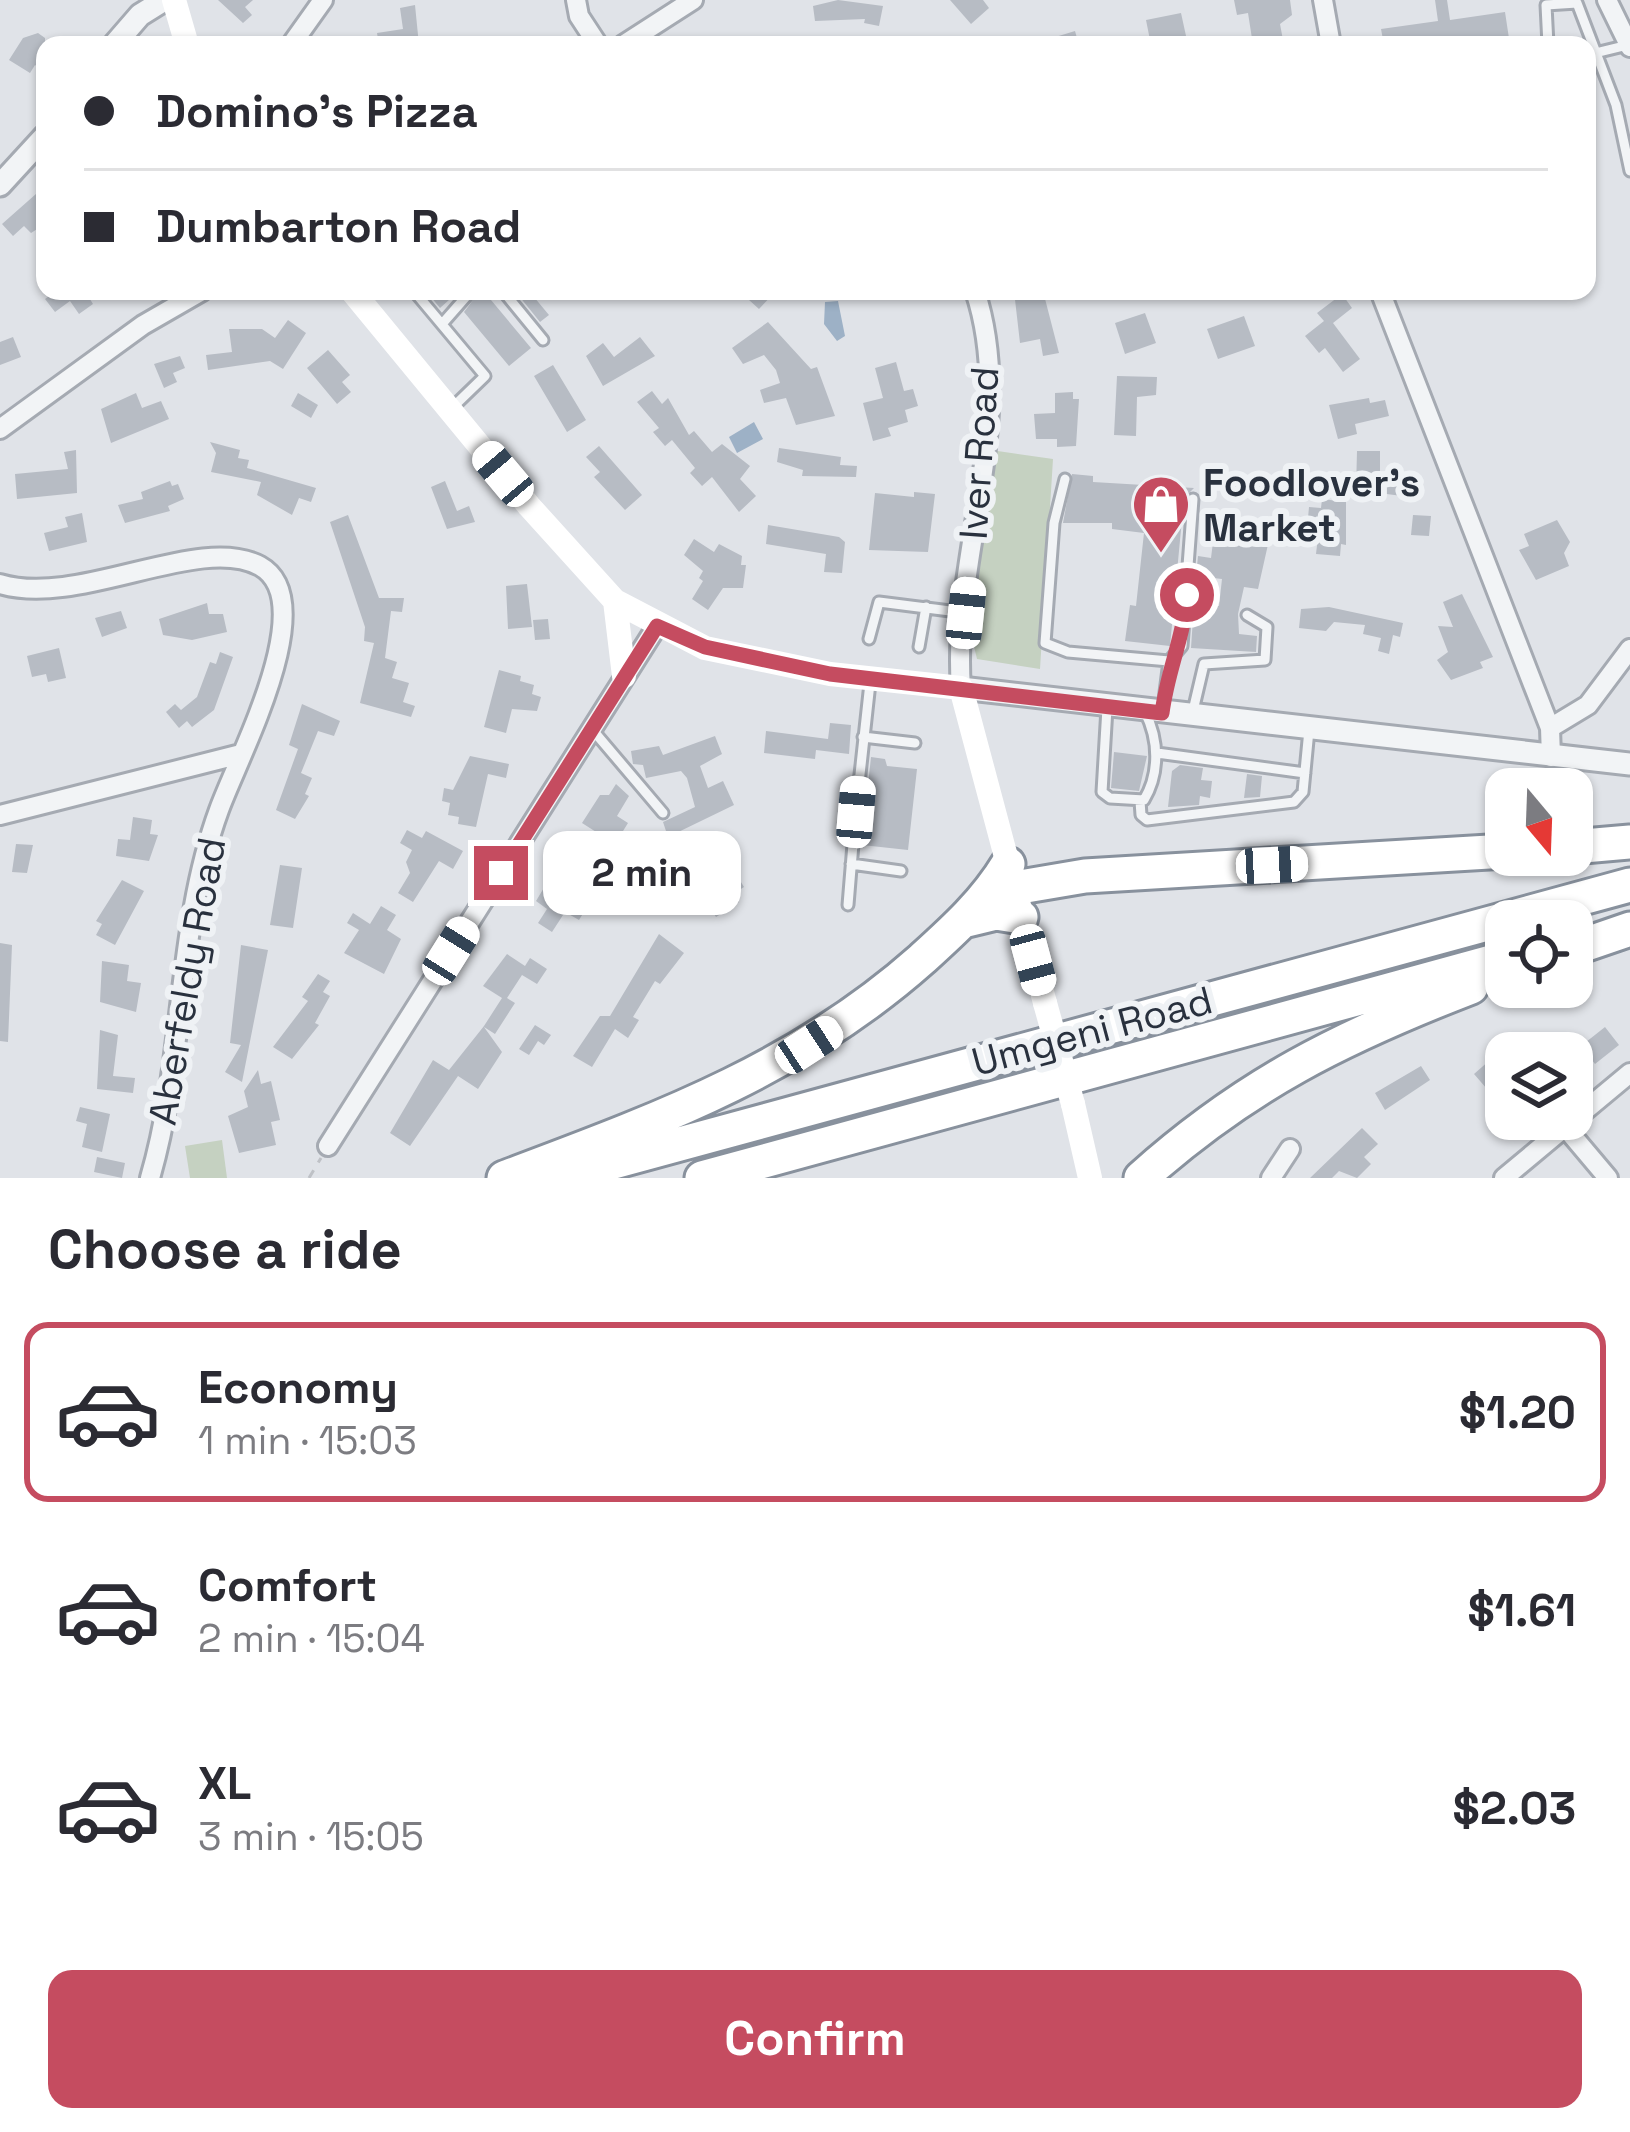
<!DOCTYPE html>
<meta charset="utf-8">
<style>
:root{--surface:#fff;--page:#f7f7f7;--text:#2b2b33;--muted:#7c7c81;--line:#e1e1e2;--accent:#c54c60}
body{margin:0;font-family:"Space Grotesk",sans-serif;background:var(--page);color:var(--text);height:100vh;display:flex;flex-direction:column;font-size:45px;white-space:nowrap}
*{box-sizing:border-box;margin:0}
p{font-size:39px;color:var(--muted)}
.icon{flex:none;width:66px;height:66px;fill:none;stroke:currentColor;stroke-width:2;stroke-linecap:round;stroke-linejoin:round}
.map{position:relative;height:1178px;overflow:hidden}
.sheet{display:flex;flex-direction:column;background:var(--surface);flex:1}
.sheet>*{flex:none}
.top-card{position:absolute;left:36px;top:36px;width:1560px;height:264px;border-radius:24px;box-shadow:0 3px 9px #0004;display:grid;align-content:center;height:264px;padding:0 48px;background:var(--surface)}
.needle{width:78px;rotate:161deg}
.tools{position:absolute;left:1485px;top:768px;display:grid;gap:24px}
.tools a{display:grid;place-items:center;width:108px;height:108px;border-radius:24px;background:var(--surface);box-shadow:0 3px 9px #0004;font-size:60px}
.end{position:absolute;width:54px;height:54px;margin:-27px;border:15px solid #c54c60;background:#fff;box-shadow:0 0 0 6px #fff}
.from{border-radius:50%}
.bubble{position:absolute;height:84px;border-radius:24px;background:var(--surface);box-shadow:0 3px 9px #0004;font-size:39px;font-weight:700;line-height:84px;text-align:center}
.car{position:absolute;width:36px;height:72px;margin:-36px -18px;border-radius:15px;box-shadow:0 0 9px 3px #0007;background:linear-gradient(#fff 24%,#345 0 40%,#fff 0 76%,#345 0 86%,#fff 0)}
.top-card b{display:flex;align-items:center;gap:42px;height:114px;font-size:45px}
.top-card b+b{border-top:3px solid var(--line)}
.top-card i{width:30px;height:30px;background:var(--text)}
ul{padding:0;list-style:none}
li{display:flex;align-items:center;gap:36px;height:180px;margin:0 24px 18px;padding:0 24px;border:6px solid transparent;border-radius:24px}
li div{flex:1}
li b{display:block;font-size:45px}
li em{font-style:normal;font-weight:700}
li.current{border-color:var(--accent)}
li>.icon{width:108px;height:108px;stroke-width:1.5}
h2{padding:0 48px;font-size:54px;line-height:144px}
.button{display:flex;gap:24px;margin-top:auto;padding:24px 48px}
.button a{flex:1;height:138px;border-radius:24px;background:var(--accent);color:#fff;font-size:48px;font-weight:700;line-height:138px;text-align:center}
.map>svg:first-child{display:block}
.green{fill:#c5d1c1}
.water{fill:#9db1c6}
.building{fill:#b7bcc4}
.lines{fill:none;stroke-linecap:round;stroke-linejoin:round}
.service-casing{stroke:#a5aab2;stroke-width:15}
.minor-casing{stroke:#a5aab2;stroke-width:24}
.tertiary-casing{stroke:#a5aab2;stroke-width:27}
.motorway-casing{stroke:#88919d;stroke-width:39}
.path{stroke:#bec1c6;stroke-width:3;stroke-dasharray:9 9;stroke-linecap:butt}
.service{stroke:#f2f4f6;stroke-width:9}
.minor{stroke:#f2f4f6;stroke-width:18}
.tertiary{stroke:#f2f4f6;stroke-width:21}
.secondary{stroke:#fff;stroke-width:24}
.motorway{stroke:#fff;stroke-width:33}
.secondary-bridge{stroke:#fff;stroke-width:24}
.route{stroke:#c54c60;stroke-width:15}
.labels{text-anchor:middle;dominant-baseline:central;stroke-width:12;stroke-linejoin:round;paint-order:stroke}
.street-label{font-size:39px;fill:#29313e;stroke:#eff2f5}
.poi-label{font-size:39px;font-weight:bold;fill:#29313e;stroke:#eff2f5;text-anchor:start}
</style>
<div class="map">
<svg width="1630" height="1178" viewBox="0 0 1630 1178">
<rect width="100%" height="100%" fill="#e0e3e8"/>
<!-- green -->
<path class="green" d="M984,449L1053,459L1040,669L977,659L966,613Z
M222,1140L227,1178H190L185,1146Z"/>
<!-- water -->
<path class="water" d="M838,301L845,336L837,341L824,324L825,302Z
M754,422L763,439L737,453L729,437Z"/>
<!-- building -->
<path class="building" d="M218,0H253L245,7L252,15L243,23Z
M838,0L883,6L879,26L864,23L865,19L815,21L813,6Z
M950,0H983L989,8L971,24Z
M1234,0H1290L1292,15L1280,24L1283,40L1253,45L1248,13L1237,15Z
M1435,0H1447L1450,20L1505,12L1510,45H1384L1381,29L1438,21Z
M415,5L419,45H379L377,33L403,29L400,8Z
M1181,13L1188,45H1151L1146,20Z
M1075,31L1079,45H1040L1039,42Z
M38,33L45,38V72L35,65L30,73L9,60L23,38Z
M45,186V224L31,233L24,226L13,236L2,224Z
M56,291H85L93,304L79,314L70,301L55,312L45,299Z
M426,291H459L440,308Z
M480,291H494L491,300L531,348L509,366L464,312Z
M515,291H529L549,315L540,322Z
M739,291H776L759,309Z
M1014,291H1043L1059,353L1043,356L1040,339L1020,343Z
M1342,294L1352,308L1333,323L1360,359L1343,372L1325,348L1319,353L1305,336L1324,321L1317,313Z
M1145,313L1156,343L1125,354L1115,323Z
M1244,316L1255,346L1218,359L1207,329Z
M288,320L306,333L283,369L270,361L208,370L206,355L232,352L229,329H262L275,338Z
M768,322L811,369L817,367L835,416L796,425L786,398L764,403L760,390L780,383L776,370L764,355L743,364L732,348Z
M13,337L21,357L0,365V342Z
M640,337L655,356L603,386L586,356L603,343L614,357Z
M328,350L350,375L342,382L351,392L337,404L307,368Z
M180,356L185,368L173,373L177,382L164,388L154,364Z
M896,362L904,391L913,389L918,406L905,410L908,422L888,428L891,436L873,441L863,403L883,398L875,368Z
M553,365L586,420L567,432L534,376Z
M1117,376L1157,377L1156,395L1137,397L1136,436L1114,435Z
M652,391L662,404L668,398L689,435L694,431L712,452L722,444L750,466L740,479L756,496L739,512L712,477L702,486L690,473L695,468L672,440L665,446L653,432L659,428L637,402Z
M1073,392V399H1079L1076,446L1057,447V439H1036L1034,414L1055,413V393Z
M136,393L142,408L161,401L169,419L111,443L101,409Z
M298,393L318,405L311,418L291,406Z
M1369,398L1370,403L1385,400L1389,416L1355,424L1357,434L1338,439L1329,405Z
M210,442L240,450L238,458L249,460L247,468L316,488L311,502L299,498L292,515L257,495L261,482L211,472L216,453Z
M599,446L642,495L625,510L594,477L600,472L586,457Z
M779,448L841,457L840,465L857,466L856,477L802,476L803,470L777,462Z
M76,450L77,493L17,499L15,474L68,469L64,452Z
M1357,451H1380V479L1403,480L1402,496L1356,490Z
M1072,474L1093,476V482L1194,488L1184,498L1170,646L1125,641L1130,605L1136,606L1144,533L1112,529V523H1063Z
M170,481L172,486L178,484L184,499L168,506L170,511L125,523L118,505L143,499L141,492Z
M445,481L457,511L469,506L475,522L447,529L431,487Z
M914,492L935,494L928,552L869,550L875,493L914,497Z
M1322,499L1346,502V545L1341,544L1340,556L1316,554L1320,520L1308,518L1309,507L1321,508Z
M82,513L87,542L49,551L44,533L68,527L65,517Z
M348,515L379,598H404L402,612L391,611L385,658L397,662L392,678L409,683L403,702L415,706L411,717L360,703L374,643L364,641L365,627L330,522Z
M1413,515L1431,516L1429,536L1411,535Z
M1557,520L1570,542L1564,553L1569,566L1536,580L1519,550L1529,546L1524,534Z
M768,525L839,537L845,542L842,573L824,572L826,554L766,544Z
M1214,534L1269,540L1258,589L1244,587L1238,614L1239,634L1257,636L1256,652L1191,648L1194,603L1219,606L1222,579L1196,576L1198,556L1211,558Z
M694,539L714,552L719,544L742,556L741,565H746L743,588H723L708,610L692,599L703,581L699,578L703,571L684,555Z
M527,584L532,627L508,629L506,586Z
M1462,594L1493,657L1480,662L1483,668L1451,680L1437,660L1448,652L1438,626L1453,627L1443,602Z
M207,603L209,614H223L227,632L192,640L163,635L159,619Z
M1329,607L1403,623L1400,637L1393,635L1389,654L1378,651L1381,638L1363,634L1365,625L1334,622L1326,631L1299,628L1301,609Z
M121,611L127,628L102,637L95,618Z
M548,619L550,639L535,640L533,620Z
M59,648L66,678L48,682L46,674L32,677L27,656Z
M220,652L233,657L214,710L192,727L187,721L179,728L166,712L175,704L181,710L197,697L210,662L216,664Z
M499,670L521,676L520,681L534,685L532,694L541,697L537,711L512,709L506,733L484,727Z
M302,704L340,721L334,736L318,731L301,773L312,778L305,794L309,796L295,819L276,810L298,749L289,745Z
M830,723L851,725L849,754L816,750L815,759L764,753L766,731L828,739Z
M715,736L722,754L700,766L708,788L723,781L734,805L668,837L663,822L695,807L687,778L681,771L646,778L643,765L633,764L631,751L659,746L663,755Z
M1114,752L1147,756L1139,791L1111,788Z
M470,756L509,764L506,778L488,774L476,827L458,824L459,817L448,815L450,803L442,801L444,788L453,790Z
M871,757L885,759L887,766L917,769L908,850L862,845L857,836L847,837L850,817L859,820L865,813Z
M1180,765L1203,768L1201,780L1212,781L1210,798L1200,796L1199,805L1168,807L1172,771Z
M1247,774L1262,776L1260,797L1244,798Z
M616,784L629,796L617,816L628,823L615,844L582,823L600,795H609Z
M133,817L152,820L150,834L158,835L149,861L116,856L118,839L130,840Z
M407,830L422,838L426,831L463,851L453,869L439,861L413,902L398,893L410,873L406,862L412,850L400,843Z
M16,844L33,845L27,873L12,872Z
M280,865L302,868L293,928L270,925Z
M733,869L744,887L733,894L739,902L716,917L700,890Z
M551,876L575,891L584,877L600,886L579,920L565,912L552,932L538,923L547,909L536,901Z
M122,880L144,891L115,945L96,935L102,924L96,921Z
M381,906L396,915L387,930L401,939L384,974L344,953L359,930L347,923L353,913L370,924Z
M659,934L684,953L660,984L655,981L633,1017L639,1020L628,1038L615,1029L592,1067L573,1056L600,1016H610Z
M0,943L12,945L8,1042L0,1041Z
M241,945L268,950L242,1082L225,1072L241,1045L230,1043Z
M507,954L525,966L530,958L547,969L537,984L522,975L507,998L515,1003L495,1034L484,1027L502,1052L478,1089L458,1076L410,1146L390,1133L433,1060L449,1070L484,1026L502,998L483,986Z
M102,961L129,965L127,981L141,983L136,1012L100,1002Z
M318,974L330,981L323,992L330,996L315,1023L319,1025L292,1059L273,1047L308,1001L302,997Z
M535,1025L551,1035L544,1045L538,1041L529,1055L519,1049Z
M1605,1027L1619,1045L1595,1064L1581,1046Z
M100,1030L118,1035L113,1076L135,1078L133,1093L97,1089Z
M1506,1046V1086L1499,1078L1487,1089L1474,1074Z
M1421,1066L1430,1080L1385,1110L1375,1093Z
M258,1070L261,1084L271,1081L280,1120L271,1122L276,1145L239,1153L228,1116L248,1107L244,1091Z
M80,1107L110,1114L102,1152L82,1147L87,1124L76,1121Z
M1362,1128L1378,1144L1364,1157L1371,1164L1357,1178L1339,1171L1332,1178H1310Z
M97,1157L125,1163L122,1178L94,1172Z"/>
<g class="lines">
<!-- service casing -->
<g class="service-casing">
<path id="service" d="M1548,45L1546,5L1577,3L1616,105L1630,171
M1587,55L1628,45
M414,291L485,376L453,407
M503,291L543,340
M442,324L471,291
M1065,479L1054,523L1045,643L1068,652L1169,661
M869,639L879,602L966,613
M919,647L926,607
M1107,708L1102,792L1110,798L1144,800C1160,773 1159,740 1145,712
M1163,708L1169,661L1182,646L1193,499
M1192,715L1204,664L1265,660L1267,627L1247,615
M591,728L663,813
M863,737L915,743
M1157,753L1305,773
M1140,801L1141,815L1147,820L1294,802L1303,792L1309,730
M856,811L870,683
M851,864L901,871
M848,905L853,844"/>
</g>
<!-- minor casing -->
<g class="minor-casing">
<path id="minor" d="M576,0L579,16L598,45
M1323,0L1331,45
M1607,0L1630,47
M291,45L323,0
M623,45L693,0
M1380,291L1550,728L1551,757
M0,429L143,325L202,291
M0,584C79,608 199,533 260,566C323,601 237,759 219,810C176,927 185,1059 150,1178
M961,688C951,558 1018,421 975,291
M1550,728L1588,705L1630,649
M0,815L241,754
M1565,1127L1630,1073
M328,1146L657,626
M1271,1178L1290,1149
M1504,1178L1565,1127L1608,1178"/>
</g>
<!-- tertiary casing -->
<g class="tertiary-casing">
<path id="tertiary" d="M114,45L140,15L164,0
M0,185L45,136
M961,688L1630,764"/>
</g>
<!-- motorway casing -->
<g class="motorway-casing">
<path id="motorway" d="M1572,847L1630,842
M1014,888L1085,876L1506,851
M963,921L996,913L1021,917
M1572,949L1630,929
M504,1178C658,1120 797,1070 922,959C954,930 985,902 1008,864
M555,1178L1630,885
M702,1178L1506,958
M1141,1178C1246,1084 1342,1037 1471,987"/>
</g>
<!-- path -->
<path class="path" d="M309,1178L321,1158"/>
<!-- service -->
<use href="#service" class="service"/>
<!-- minor -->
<use href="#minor" class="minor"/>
<!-- tertiary -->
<use href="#tertiary" class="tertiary"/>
<!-- secondary -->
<path class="secondary" d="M174,0L187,45
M352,291L529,506L615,601L705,648L830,674L961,688L1045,1003
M615,601L624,676
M1073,1104L1090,1178"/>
<!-- motorway -->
<use href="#motorway" class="motorway"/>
<!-- secondary-bridge -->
<path class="secondary-bridge" d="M1045,1003L1073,1104"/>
</g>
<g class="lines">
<!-- route -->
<path class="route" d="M501,873L657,626L705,647L830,674L1162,713C1168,668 1183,641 1187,595"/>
</g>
<!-- icons -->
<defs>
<g id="shop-pin" transform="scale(3)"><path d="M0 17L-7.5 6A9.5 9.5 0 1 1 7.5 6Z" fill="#c54c60" stroke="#eff2f5"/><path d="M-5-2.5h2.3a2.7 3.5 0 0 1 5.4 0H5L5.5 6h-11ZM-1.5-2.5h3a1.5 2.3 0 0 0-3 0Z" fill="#fff"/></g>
</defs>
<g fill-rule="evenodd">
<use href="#shop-pin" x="1161" y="504"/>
</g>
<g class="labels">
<!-- street labels -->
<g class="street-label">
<text transform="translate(979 453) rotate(-86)">Iver Road</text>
<text transform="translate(187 981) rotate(-80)">Aberfeldy Road</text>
<text transform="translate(1092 1031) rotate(-15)">Umgeni Road</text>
</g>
<!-- poi labels -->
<g class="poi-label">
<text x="1203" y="482">Foodlover's<tspan x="1203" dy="45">Market</tspan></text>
</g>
</g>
</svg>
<div class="tools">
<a><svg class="needle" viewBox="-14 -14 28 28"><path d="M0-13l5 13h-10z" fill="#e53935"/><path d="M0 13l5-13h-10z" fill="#7c7c81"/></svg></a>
<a><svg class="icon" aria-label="locate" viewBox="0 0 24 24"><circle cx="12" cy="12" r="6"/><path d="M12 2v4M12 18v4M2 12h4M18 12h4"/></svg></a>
<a><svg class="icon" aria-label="layers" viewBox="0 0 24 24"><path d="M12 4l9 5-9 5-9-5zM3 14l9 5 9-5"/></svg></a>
</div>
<i class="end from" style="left:1187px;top:595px"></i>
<i class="end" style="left:501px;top:873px"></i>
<div class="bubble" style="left:543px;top:831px;width:198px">2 min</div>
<i class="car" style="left:503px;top:474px;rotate:320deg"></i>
<i class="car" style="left:966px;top:613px;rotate:6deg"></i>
<i class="car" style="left:856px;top:812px;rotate:5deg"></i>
<i class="car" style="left:1272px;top:865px;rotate:87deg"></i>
<i class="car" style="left:451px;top:951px;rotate:32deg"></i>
<i class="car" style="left:1033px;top:960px;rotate:165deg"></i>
<i class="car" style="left:809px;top:1045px;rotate:57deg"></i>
<div class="top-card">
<b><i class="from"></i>Domino's Pizza</b>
<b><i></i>Dumbarton Road</b>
</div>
</div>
<section class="sheet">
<h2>Choose a ride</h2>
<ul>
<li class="current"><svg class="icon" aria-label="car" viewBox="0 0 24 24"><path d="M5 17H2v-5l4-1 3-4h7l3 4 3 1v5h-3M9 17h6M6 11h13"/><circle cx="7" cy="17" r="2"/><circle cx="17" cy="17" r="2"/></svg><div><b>Economy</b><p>1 min · 15:03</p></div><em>$1.20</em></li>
<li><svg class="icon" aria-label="car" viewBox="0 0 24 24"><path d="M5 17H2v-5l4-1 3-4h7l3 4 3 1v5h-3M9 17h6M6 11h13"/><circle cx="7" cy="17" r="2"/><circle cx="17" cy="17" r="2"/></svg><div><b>Comfort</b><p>2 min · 15:04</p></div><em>$1.61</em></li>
<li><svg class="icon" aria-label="car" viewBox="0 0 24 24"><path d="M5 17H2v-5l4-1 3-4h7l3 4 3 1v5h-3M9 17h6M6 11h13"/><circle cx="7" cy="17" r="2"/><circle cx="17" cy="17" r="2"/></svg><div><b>XL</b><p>3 min · 15:05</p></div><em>$2.03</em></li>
</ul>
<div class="button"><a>Confirm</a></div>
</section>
